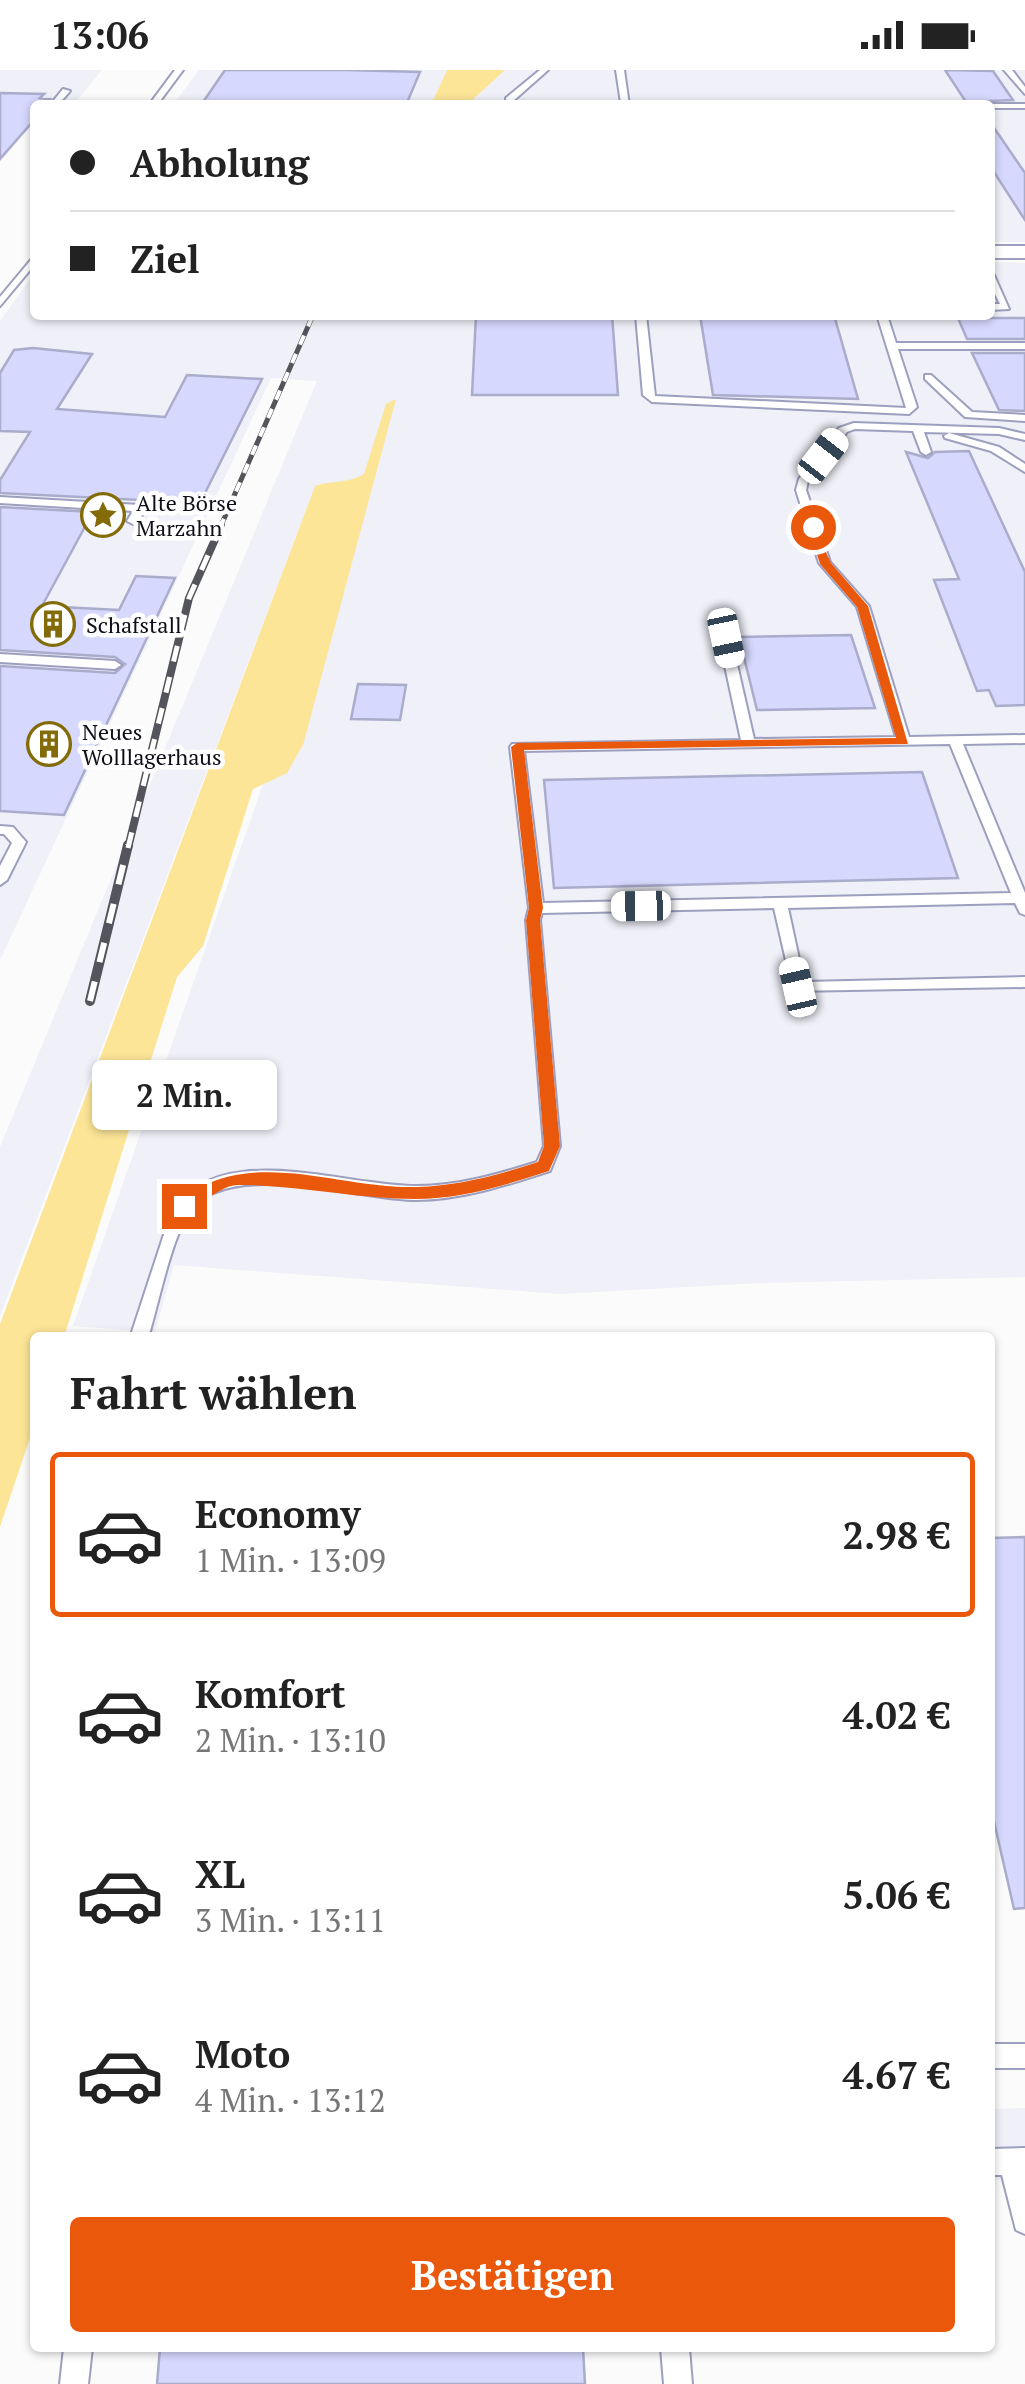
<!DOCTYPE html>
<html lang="de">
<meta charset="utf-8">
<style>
:root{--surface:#fff;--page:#f6f6f6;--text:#222;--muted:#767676;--line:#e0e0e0;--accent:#ea580c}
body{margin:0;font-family:"PT Serif",serif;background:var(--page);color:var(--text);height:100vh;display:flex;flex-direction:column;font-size:38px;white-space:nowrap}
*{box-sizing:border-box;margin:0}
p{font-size:32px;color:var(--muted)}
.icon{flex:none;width:55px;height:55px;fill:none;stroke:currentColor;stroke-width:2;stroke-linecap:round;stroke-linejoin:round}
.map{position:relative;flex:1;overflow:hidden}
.panel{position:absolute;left:30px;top:1262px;width:965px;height:1020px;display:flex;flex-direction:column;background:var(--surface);border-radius:10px;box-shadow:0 2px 8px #0004}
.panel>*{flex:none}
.guide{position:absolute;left:30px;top:30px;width:965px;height:220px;border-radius:10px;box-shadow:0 2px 8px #0004;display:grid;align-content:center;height:220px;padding:0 40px;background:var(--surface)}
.end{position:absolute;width:45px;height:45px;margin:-22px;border:12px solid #ea580c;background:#fff;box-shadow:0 0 0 5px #fff}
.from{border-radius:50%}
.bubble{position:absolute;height:70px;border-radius:10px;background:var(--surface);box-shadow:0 2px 8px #0004;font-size:32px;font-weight:800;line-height:70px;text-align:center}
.car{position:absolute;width:30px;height:60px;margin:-30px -15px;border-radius:12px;box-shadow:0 0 8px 2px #0007;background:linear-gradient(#fff 24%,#345 0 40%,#fff 0 76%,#345 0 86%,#fff 0)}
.guide b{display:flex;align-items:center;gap:35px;height:95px;font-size:38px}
.guide b+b{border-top:2px solid var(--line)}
.guide i{width:25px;height:25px;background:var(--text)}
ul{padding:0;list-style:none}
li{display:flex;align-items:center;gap:30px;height:165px;margin:0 20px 15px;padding:0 20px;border:5px solid transparent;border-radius:10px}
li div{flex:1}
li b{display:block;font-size:38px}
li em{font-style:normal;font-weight:800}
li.selected{border-color:var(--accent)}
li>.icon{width:90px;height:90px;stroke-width:1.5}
h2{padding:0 40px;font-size:45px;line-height:120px}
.action{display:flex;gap:20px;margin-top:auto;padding:20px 40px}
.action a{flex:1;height:115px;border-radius:10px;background:var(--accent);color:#fff;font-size:40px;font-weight:800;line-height:115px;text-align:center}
.status{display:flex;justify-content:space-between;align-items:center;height:70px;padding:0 50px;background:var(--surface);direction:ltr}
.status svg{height:28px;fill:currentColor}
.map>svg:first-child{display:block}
.built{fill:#eff0f8}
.green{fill:#fce597}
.building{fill:#d6d8fd;stroke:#aaaccc;stroke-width:2.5}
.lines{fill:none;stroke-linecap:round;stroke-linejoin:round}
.service-casing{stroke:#9d9fbf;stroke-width:4}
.minor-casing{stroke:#9d9fbf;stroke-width:4}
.service{fill:#fff;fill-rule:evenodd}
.minor{fill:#fff;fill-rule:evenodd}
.rail-far2-casing{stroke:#54545c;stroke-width:5}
.rail-far1-casing{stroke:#54545c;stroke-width:8}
.rail-casing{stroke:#54545c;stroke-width:10}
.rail-far2{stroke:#fff;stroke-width:4;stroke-dasharray:10;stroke-linecap:butt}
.rail-far1{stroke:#fff;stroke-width:5;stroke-dasharray:16;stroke-linecap:butt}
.rail{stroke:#fff;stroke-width:6;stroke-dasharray:20;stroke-linecap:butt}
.route{fill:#ea580c}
.labels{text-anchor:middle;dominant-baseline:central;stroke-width:9;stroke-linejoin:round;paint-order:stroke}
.far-poi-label{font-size:22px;fill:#0e0e19;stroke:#fff;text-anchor:start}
</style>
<div class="status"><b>13:06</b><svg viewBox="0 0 49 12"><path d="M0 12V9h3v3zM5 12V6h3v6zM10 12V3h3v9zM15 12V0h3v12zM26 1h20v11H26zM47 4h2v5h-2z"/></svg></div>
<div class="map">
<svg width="1025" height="2314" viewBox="0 0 1025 2314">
<rect width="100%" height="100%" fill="#fbfbfb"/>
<!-- built -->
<path class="built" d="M0,0H102L73,35H35V57L0,56Z
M199,0H447L431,35H173Z
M505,0H1025V172H990V35H467Z
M990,192L1025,193V1207L760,1213L560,1224L174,1195L155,1262L73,1256L368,415L315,416L0,1246V1077L317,311L271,308L0,890V251L35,202V245H990Z
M1025,2038V2109L990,2110V2039Z"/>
<!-- green -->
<path class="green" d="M447,0H505L467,35H431Z
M396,329L303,675L287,703L253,719L203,876L177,907L64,1267L35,1268V1353L0,1457V1254L315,416C332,410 348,414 364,404L386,334Z"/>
<!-- building -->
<path class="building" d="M225,0H346L420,2L406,35H201Z
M945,0L993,1L1013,30L966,32Z
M0,23L44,24L40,28L50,29L46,35H35V49L0,89Z
M990,52L1025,103V150L990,96Z
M476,245H612L618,325H472Z
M700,245H834L858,329L713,325Z
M958,248H1025V269H967Z
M33,278L92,284L57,339L165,347L187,305L262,309L200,433L0,423V410L30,362L0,361V303L14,280Z
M972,283H1025V341L999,340Z
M969,381L1025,502V635L996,636L989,620L977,621L934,510L959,509L906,382L928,388L935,382Z
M0,437L93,442L42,536L119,540L136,506L175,508L64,745L0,741V596L115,603L125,594L115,587L0,580Z
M851,565L875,638L757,640L739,567Z
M358,614L406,615L400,650L351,649Z
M922,702L958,808L554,818L544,710Z
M1025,1467V1838L1014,1839L990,1734V1468Z
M160,2278H583L585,2314H157Z"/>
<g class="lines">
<!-- service casing -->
<g class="service-casing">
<path id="service" d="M175,0H183L157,35H149Z
M540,0H548L512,32H506V28Z
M616,0H624L629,35H561L621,33Z
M1004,0H1012L1025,17V24Z
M63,19L70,21L58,35H50Z
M990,34H1025V38H990V35H987Z
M35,185V194L0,236V227Z
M990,202L994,205L1009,239L990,240V234H1000L990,214Z
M636,245H646L655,326L906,338L877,245H887L896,273H1025V279H898L917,337L909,344L652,332L643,325Z
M925,305H931L972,342L1025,345V351L965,347L925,309Z
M854,353L999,358L1025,364V370L999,364L924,362L931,382L926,385L921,382L913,361L855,359L847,362L808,411L806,420L830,492L869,536L909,667L1025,665V673L963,674L1025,823V845L1020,843L1015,833L788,838L804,912L1025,907V917L793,921L774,838L542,843L540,850L560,1076L550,1101C507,1115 461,1130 416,1130C358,1130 225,1086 188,1144C170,1174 159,1232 148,1268H130L169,1149C210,1064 344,1117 417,1116C458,1116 499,1104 537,1092L544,1076L526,850L529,838L510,677L512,674L741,670L719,568L725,564L731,568L754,669L896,667L857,537L819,493L796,420L799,409L839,358ZM950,674L1011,823L543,833L524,681Z
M949,363L999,377L1025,394V402L991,381L945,368L944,366Z
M0,427L140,435L146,438L137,453L133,454L127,451L133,441L0,433Z
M0,584L115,591L121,595L115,599L0,592Z
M0,756L13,757L26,772L7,810L0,815V796L12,773L4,764H0Z
M990,1974H1025V1998H990Z
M1025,2078V2164L1016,2160L1002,2105H990V2079Z
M64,2278H92L88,2314H60Z
M661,2278H689L692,2314H664Z"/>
</g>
<!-- minor casing -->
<g class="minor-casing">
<path id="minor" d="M990,176H1025V188H990Z"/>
</g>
<!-- service -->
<use href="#service" class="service"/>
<!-- minor -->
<use href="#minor" class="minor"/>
<!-- rail-far2 casing -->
<g class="rail-far2-casing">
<path id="rail-far2" d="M220,458L313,245"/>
</g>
<!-- rail-far1 casing -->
<g class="rail-far1-casing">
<path id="rail-far1" d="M128,778L189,528L221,456"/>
</g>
<!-- rail casing -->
<g class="rail-casing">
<path id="rail" d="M90,931L128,775"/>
</g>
<!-- rail-far2 -->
<use href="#rail-far2" class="rail-far2"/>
<!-- rail-far1 -->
<use href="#rail-far1" class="rail-far1"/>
<!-- rail -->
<use href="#rail" class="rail"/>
</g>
<!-- route -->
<path class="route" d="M813,454L831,493L868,536L908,674L524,680L543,838L540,850L560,1076L549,1101C506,1115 461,1129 415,1129C356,1129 298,1115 239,1115C215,1115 198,1144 178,1140V1132C250,1074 334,1119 417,1117C458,1116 499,1105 538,1092L544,1076L526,850L529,838L511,677L517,673L896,668L857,537L820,494L808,457Z"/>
<!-- icons -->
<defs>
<g id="sight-ring" transform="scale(2.25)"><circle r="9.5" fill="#fff" stroke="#836c07" stroke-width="1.5"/><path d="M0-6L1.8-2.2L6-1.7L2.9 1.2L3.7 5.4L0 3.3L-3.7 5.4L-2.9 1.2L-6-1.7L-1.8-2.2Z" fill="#836c07"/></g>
<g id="building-ring" transform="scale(2.25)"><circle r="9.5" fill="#fff" stroke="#836c07" stroke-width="1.5"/><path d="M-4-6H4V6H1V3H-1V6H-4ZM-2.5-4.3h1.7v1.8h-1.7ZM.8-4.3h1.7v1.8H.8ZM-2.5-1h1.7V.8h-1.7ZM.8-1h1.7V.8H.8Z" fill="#836c07"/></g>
</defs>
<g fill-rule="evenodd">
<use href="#sight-ring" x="103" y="445"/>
<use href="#building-ring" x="53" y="554"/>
<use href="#building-ring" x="49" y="674"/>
</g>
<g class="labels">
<!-- far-poi labels -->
<g class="far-poi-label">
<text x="136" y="432">Alte Börse<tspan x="136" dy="25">Marzahn</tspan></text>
<text x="86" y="554">Schafstall</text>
<text x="82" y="661">Neues<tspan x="82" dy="25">Wolllagerhaus</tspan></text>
</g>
</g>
</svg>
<i class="end from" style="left:813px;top:457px"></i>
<i class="end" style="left:184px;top:1136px"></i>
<div class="bubble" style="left:92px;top:990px;width:185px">2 Min.</div>
<i class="car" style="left:823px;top:386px;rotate:38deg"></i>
<i class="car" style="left:726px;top:568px;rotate:168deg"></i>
<i class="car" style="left:641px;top:836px;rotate:269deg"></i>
<i class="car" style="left:798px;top:917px;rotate:347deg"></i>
<div class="guide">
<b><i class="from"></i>Abholung</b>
<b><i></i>Ziel</b>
</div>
<section class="panel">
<h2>Fahrt wählen</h2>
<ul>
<li class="selected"><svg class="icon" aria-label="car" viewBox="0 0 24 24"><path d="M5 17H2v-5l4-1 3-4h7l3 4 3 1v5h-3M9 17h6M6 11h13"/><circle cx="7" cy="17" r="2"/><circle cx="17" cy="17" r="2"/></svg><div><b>Economy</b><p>1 Min. · 13:09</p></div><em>2.98 €</em></li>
<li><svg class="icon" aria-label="car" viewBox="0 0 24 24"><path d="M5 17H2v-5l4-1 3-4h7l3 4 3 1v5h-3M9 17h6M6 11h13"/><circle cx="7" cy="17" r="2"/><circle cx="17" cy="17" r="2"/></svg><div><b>Komfort</b><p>2 Min. · 13:10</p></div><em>4.02 €</em></li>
<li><svg class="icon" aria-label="car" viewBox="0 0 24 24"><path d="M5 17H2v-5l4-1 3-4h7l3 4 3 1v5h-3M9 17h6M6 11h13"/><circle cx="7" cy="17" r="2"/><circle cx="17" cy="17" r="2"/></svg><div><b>XL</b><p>3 Min. · 13:11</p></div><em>5.06 €</em></li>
<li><svg class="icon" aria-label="car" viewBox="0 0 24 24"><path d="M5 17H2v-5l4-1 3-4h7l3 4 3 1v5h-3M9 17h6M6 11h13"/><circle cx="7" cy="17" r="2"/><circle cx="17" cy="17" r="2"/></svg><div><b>Moto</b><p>4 Min. · 13:12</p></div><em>4.67 €</em></li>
</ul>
<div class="action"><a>Bestätigen</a></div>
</section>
</div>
